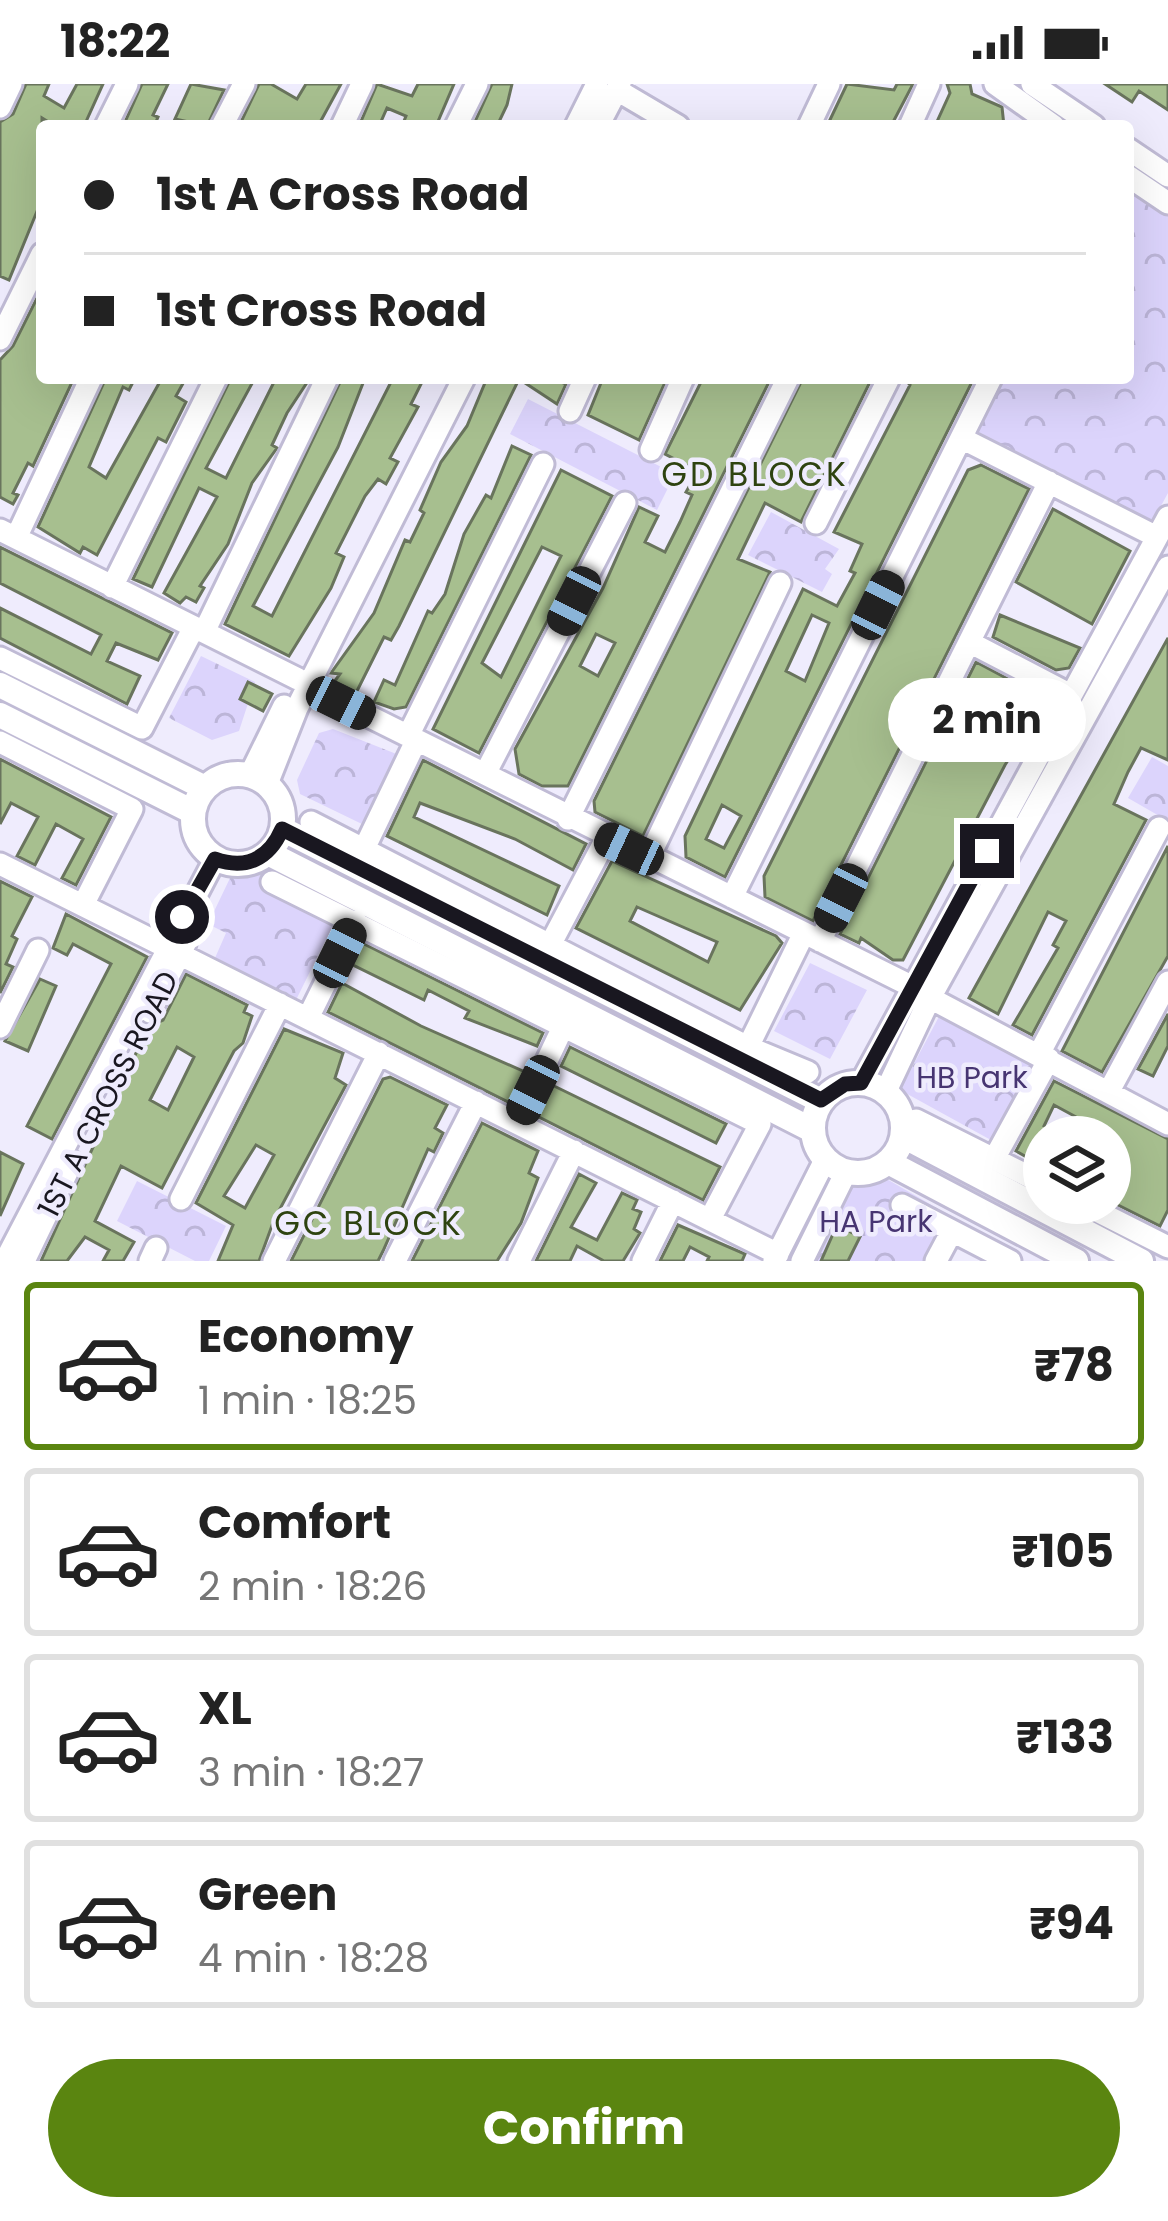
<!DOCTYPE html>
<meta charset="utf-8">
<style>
:root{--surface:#fff;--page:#f6f6f6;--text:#222;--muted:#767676;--line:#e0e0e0;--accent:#5a8510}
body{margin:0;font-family:Poppins,sans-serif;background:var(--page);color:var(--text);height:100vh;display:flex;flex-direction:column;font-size:45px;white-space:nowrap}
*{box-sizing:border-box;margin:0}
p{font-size:39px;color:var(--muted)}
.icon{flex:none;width:66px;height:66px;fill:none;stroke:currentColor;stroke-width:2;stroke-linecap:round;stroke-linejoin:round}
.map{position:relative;height:1177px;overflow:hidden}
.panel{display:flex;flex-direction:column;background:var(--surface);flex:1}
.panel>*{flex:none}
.guide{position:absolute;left:36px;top:36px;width:1098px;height:264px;border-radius:12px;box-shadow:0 12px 48px #0002;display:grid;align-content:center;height:264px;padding:0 48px;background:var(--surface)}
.buttons{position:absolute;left:1023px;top:1032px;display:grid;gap:24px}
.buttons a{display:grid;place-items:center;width:108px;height:108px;border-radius:50%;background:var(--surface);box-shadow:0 12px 48px #0002;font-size:60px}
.end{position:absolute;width:54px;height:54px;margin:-27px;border:15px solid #191720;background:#fff;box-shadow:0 0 0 6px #fff}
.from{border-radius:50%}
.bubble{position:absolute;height:84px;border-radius:42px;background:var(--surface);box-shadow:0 12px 48px #0002;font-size:39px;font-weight:700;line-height:84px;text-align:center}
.car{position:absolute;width:36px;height:72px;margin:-36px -18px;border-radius:15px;box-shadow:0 0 9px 3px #0007;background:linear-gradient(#222 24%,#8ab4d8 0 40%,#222 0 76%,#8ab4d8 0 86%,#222 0)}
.guide b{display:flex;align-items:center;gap:42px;height:114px;font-size:45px}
.guide b+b{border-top:3px solid var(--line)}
.guide i{width:30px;height:30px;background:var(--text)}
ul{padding:21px 0 0;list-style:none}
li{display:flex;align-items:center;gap:36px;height:168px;margin:0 24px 18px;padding:0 24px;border:6px solid var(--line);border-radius:12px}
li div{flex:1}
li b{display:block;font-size:45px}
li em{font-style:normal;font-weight:700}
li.current{border-color:var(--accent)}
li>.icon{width:108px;height:108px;stroke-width:1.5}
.primary-button{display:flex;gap:24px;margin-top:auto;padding:24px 48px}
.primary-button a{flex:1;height:138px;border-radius:72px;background:var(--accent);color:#fff;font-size:48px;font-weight:700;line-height:138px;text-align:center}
.status{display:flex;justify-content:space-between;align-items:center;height:84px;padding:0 60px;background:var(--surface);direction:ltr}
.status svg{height:33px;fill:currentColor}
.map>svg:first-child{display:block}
.park{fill:url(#park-crowns)}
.building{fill:#a7bf8f;stroke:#69745d;stroke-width:3;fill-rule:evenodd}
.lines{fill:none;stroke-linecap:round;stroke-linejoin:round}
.minor-casing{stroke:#c0bbd5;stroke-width:27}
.major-casing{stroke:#c0bbd5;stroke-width:30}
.minor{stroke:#fff;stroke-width:21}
.major{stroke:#fff;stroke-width:24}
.route{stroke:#191720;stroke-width:15}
.labels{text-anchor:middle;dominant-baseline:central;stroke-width:9;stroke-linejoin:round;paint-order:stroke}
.park-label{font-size:30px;fill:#473572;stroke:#efecfd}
.street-label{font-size:30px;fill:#191720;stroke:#efecfd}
.neighbourhood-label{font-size:33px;letter-spacing:3px;fill:#2e4310;stroke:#efecfd}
</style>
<div class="status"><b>18:22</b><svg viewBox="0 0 49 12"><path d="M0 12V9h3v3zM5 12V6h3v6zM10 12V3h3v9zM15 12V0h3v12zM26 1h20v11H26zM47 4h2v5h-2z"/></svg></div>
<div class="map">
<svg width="1168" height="1177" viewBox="0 0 1168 1177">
<defs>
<pattern id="park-crowns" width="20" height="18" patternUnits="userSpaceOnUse" patternTransform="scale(3)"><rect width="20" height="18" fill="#dcd4fc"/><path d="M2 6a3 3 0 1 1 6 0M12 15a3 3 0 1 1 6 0" fill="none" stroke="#bcb5d8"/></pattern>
</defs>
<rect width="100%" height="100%" fill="#efecfd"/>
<!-- park -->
<path class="park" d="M1128,100L1168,126V409L1150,442L971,348L999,294H1128Z
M528,315L675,390L657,426L510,350Z
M771,428L839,465L825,485L832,490L822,508L748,471Z
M201,572L255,598L239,647L212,656L169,634Z
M333,645L399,671L381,704L386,716L376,712L364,741L300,710L297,696L319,649Z
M1152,673L1168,682V737L1128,714Z
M267,787L337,833L296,916L215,874L226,849L208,840L231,792Z
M810,879L867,906L830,975L774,947Z
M943,925L1045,980L1000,1061L900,1006Z
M885,1094L954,1134L931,1177H809L848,1098Z
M137,1097L226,1142L209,1177H195L117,1137Z"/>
<!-- building -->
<path class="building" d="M26,0H49L44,12L64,24L77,0H103L84,42H55L42,34V115L9,196L0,192V38L13,30Z
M142,0H168L153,31L158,33L154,42L125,38Z
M191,0L224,6L207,42L175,35Z
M259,0H271L297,15L306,0H341L318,42H239Z
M377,0L412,12L418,0H454L436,42H402L406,32L387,24L379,42H359Z
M492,0H512L507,21L497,42H473Z
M847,0L894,6L897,0H913L891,42H827Z
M947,0H970L972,10L1002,23L1004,42H935L950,9Z
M1105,0H1168V26L1139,7L1132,18Z
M42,204V294H74L33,382L28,379L13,409L18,411L13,420L0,413V276L13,262Z
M106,294H135L129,306L123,303L89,383L106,394L162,294H186L176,312L186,318L166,358L158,354L97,471L83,463L80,469L38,443Z
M231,294H255L206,384L226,394L276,294H310L287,329L272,361L277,364L252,399L228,460L200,502L204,504L196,518L186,513L180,519L164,509L217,413L199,404L152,503L133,495Z
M342,294H365L338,363L253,522L272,532L393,294H424L411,320L418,323L390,374L398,378L386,400L378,395L365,412L336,469L344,473L331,504L289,572L225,540Z
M487,294H552L566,300L557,320L519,295L399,542L391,556L384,553L356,609L334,598L340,590L331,589L374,529L405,456L410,458L424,429L420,426L441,378L467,342Z
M603,294H667L639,356L588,331Z
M703,294H771L568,702H542L519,690L515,665L603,504L639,423L658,432L645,458L665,468L680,438L692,411L686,408L698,387L665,370ZM596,550L615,559L598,592L580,582Z
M803,294H872L801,438L765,419L738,475L770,488L643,752L595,728L594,717Z
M904,294H974L725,793L686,773L685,752L803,505L837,522L855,489L850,487L862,460L834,448L910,301ZM812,531L829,539L805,597L786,587ZM722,721L741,732L724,764L706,755Z
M512,362L531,371L406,623L394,625L374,618L384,596L395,601L428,527L432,529L445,510L464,450L486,411L491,414Z
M981,381L1029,405L813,837L765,813L764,792L968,386Z
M561,386L612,412L479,669L433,645ZM542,463L561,472L501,593L482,579Z
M1053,425L1130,467L1092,540L1016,498Z
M0,463L172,549L158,576L116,559L107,577L140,592L127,620L0,554V524L91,570L101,551L0,499Z
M1000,531L1080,564L1069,584L1056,586L993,553Z
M1168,554V676L1141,664L1128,688L1114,720L1146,736L1032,951L1013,941L1058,864L1053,861L1066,837L1048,828L998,930L969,914Z
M976,578L1042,613V622L1005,681L903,876H893L861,854L859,859L840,850Z
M248,598L272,610L263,627L240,615Z
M0,675L111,733L76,801L62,794L83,755L56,740L35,781L17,772L38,733L11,719L0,740Z
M423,676L586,760L573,786L515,755L420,719L414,733L559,802L547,831L387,752Z
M1168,762V872L1102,988L1062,967Z
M612,777L776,852L782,859L740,926L576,844ZM637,823L717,858L708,878L630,837Z
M0,797L32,813L12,852L17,855L6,880L13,883L0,909Z
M66,830L147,873L52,1055L27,1042L111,880L73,860L67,871L53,864Z
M362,859L543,949L537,962L465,934L469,927L428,906L424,916L351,880Z
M186,890L247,921L244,928L252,932L243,959L234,967L162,1104L121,1082L95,1137L134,1158L123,1177H103L109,1166L85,1153L67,1177H41L148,943L163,936ZM177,963L194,973L168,1026L150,1016Z
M40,895L56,902L28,967L5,957Z
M342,899L421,942L525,988L510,1019L328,928Z
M1168,930V962L1153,992L1138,985Z
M284,945L343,969L335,994L346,1001L274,1136L259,1177H218L233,1141L196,1119ZM256,1061L274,1071L245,1124L224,1112Z
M570,963L726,1040L716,1059L561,982Z
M390,993L447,1021L435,1044L443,1049L434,1068L428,1065L383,1167L378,1177H291L383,995Z
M1054,997L1168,1055V1126L1160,1142L1110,1117V1053H1067L1078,1034L1054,1021L1044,1042L1062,1053H1044V1083L1016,1067Z
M552,1001L720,1083L703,1116L537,1032Z
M482,1039L538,1067L529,1089L538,1094L521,1139L497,1177H412Z
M0,1068L23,1080L0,1132Z
M579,1090L596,1099L571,1143L597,1156L622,1109L637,1116L633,1125L641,1128L634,1145L640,1149L623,1177H604L577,1162L570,1177H536Z
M678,1141L745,1170L742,1177H707L709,1173L690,1163L683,1177H660Z
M837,1141L860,1153L848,1177H821Z"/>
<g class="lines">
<!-- minor casing -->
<g class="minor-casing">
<path id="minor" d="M995,0L1054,42
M1032,0L1094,42
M617,6L678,42
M0,23L11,0
M106,42L127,0
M222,42L244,0
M342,42L362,0
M456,42L477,0
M576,42L597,0
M598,42L620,0
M809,42L829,0
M910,42L929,0
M1128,65L1168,92
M1128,92L1168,119
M0,255L42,170
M570,327L585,294
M961,354L1157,453
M651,366L683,294
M816,439L889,294
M0,446L298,595
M16,454L91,294
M112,503L216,294
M204,548L327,294
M969,558L1071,611
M0,574L142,644L194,543
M308,602L913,903
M408,652L543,380
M0,658L132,725L83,821
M485,690L625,419
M250,691L284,622
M267,700L297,624L464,294
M568,735L788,294
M311,738L748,963L808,988
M364,765L416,657
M648,775L780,499
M0,780L166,863
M272,798L760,1040L710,1135
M732,813L991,294
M820,857L1049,398
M550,861L606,755
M179,870L778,1170
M930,914L1168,1040
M150,928L185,860
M308,934L356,837
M0,943L38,866
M748,963L804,849
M1039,970L1159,744
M861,999L1168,433
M1109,1007L1168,898
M885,1009L930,914L1168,483
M916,1036L1044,1100
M518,1038L563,943
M994,1075L1049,975
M181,1115L280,920
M1081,1119L1168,1163
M902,1121L1010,1177
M5,1177L215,775
M24,1177L72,1078
M150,1177L156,1164
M274,1177L379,969
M395,1177L476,1018
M519,1177L574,1067
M643,1177L673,1117
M774,1177L825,1076
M802,1177L846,1088
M936,1177L952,1147"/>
</g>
<!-- major casing -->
<g class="major-casing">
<path id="major" d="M0,601L205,704
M0,631L193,728
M193 735a45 45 0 1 1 90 0a45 45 0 1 1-90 0Z
M282,745L821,1017
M268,769L812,1046
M813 1044a45 45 0 1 1 90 0a45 45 0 1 1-90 0Z
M903,1052L1141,1177
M888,1078L1076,1177"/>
</g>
<!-- minor -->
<use href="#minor" class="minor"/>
<!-- major -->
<use href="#major" class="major"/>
</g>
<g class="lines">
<!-- route -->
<path class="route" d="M182,833L215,775C246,786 269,775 282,745L821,1016L845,1000L861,999L987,767"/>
</g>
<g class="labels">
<!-- park labels -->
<g class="park-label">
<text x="972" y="993">HB Park</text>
<text x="876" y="1137">HA Park</text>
</g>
<!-- street labels -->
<g class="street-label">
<text transform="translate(108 1010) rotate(-63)">1ST A CROSS ROAD</text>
</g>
<!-- neighbourhood labels -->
<g class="neighbourhood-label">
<text x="755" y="390">GD BLOCK</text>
<text x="369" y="1139">GC BLOCK</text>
</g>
</g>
</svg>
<div class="buttons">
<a><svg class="icon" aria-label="layers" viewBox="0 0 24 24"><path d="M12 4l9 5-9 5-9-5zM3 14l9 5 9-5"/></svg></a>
</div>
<i class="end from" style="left:182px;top:833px"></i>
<i class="end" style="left:987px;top:767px"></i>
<div class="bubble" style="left:888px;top:594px;width:198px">2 min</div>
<i class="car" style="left:574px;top:517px;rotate:207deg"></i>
<i class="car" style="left:878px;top:521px;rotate:26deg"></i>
<i class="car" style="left:341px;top:619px;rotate:116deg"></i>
<i class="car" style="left:629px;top:765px;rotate:295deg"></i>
<i class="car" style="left:841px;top:814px;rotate:207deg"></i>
<i class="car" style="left:340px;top:869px;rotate:26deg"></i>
<i class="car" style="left:533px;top:1006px;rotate:206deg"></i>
<div class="guide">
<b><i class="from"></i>1st A Cross Road</b>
<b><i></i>1st Cross Road</b>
</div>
</div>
<section class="panel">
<ul>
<li class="current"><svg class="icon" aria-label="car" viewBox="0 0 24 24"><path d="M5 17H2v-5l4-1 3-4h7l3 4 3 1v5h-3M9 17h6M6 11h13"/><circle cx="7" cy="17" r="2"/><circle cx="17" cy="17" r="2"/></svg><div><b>Economy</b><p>1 min · 18:25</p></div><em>₹78</em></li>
<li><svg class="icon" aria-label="car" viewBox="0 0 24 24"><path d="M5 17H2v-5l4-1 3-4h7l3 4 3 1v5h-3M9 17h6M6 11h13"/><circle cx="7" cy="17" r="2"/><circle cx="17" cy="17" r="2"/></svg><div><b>Comfort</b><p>2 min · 18:26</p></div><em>₹105</em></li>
<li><svg class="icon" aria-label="car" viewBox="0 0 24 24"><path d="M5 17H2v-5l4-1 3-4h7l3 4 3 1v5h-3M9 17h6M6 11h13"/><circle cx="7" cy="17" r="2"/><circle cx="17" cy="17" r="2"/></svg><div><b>XL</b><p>3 min · 18:27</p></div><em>₹133</em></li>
<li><svg class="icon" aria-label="car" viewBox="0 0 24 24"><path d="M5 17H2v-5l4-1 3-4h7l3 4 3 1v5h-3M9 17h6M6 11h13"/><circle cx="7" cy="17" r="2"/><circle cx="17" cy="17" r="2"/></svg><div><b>Green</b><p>4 min · 18:28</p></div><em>₹94</em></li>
</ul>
<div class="primary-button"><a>Confirm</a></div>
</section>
